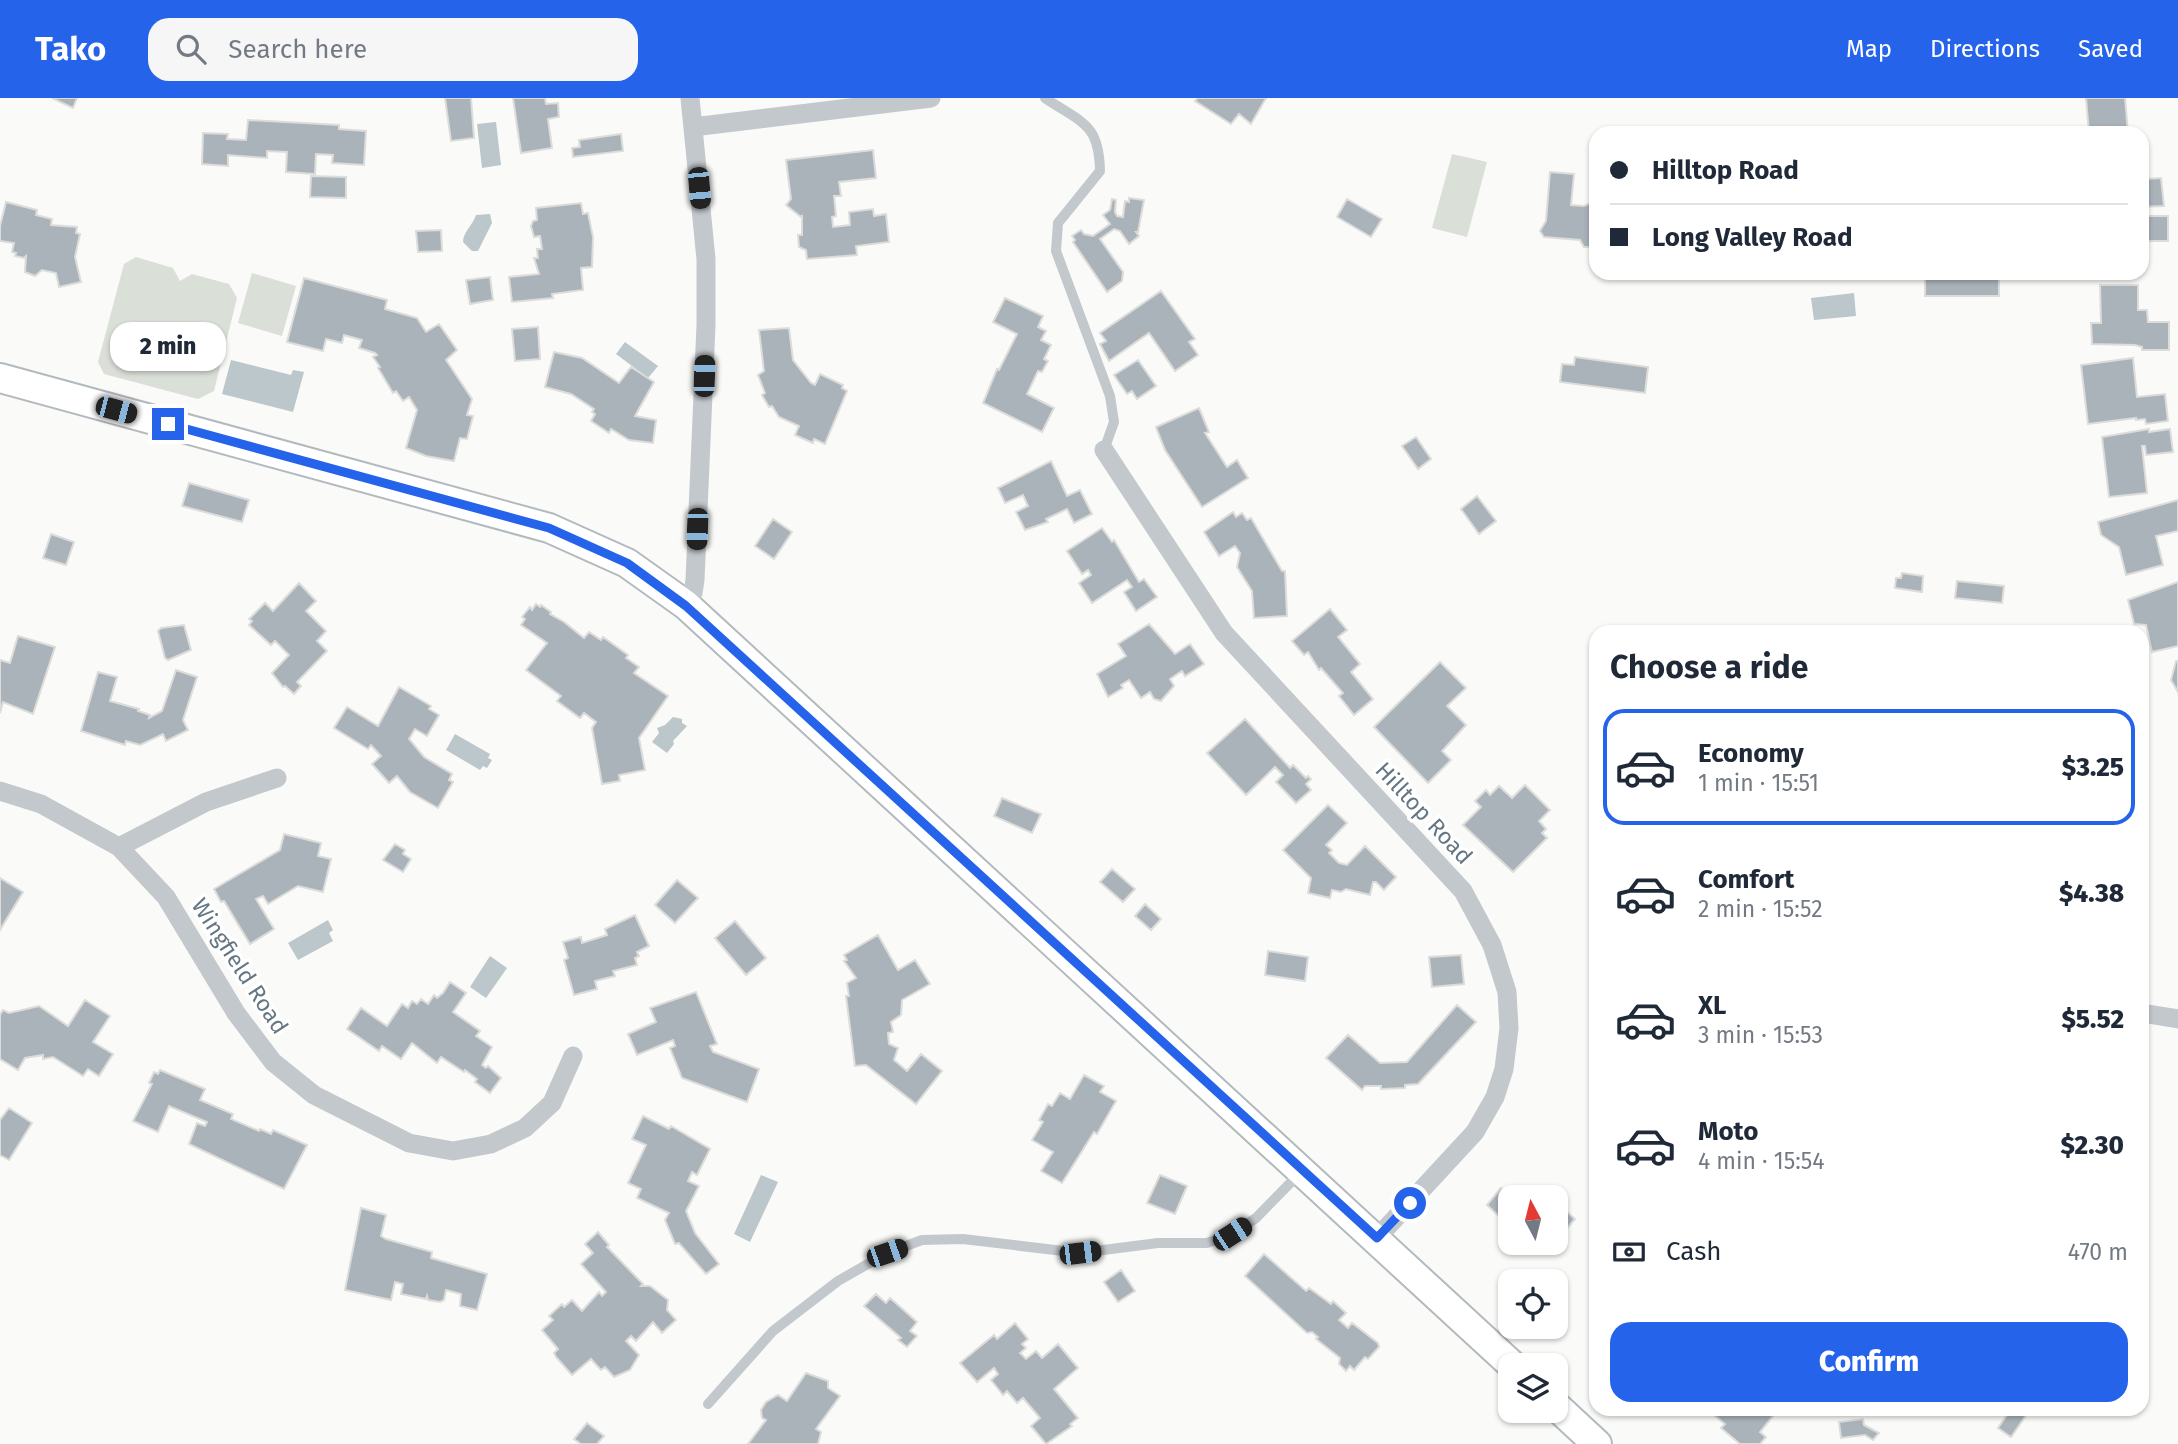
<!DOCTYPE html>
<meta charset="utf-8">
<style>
:root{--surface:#fff;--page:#f6f6f7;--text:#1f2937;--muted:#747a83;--line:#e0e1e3;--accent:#2563eb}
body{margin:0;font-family:"Fira Sans",sans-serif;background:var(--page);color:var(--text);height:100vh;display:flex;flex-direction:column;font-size:26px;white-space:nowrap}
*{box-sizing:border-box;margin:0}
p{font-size:23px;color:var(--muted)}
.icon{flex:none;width:38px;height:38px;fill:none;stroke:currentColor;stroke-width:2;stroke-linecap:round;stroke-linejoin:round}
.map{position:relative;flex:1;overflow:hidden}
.sheet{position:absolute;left:1589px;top:527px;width:560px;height:791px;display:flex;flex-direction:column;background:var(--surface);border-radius:21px;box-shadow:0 2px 5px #0004}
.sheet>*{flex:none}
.hud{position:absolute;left:1589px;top:28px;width:560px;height:154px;border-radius:21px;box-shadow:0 2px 5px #0004;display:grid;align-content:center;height:154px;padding:0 21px;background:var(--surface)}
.needle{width:46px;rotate:353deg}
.controls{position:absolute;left:1498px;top:1087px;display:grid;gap:14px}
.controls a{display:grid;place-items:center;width:70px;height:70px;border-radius:14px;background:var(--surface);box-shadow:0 2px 5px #0004;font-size:35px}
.end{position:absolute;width:32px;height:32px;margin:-16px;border:9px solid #2563eb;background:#fff;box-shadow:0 0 0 4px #fff}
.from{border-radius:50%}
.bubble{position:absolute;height:49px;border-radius:21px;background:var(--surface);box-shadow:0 2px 5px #0004;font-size:23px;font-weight:800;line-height:49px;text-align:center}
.car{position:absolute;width:21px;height:42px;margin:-21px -10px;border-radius:9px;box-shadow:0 0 5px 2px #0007;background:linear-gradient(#222 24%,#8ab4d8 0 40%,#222 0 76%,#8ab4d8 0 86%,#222 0)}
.hud b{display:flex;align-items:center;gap:24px;height:66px;font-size:26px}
.hud b+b{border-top:2px solid var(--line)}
.hud i{width:18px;height:18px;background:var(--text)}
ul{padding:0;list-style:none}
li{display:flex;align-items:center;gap:21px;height:116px;margin:0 14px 10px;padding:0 7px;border:4px solid transparent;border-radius:21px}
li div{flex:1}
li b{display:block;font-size:26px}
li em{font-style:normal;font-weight:800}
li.active{border-color:var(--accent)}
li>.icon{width:63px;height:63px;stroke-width:1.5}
h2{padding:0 21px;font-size:32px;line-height:84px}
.pay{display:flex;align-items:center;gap:18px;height:77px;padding:0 21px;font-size:26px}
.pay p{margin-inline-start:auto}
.button{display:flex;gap:14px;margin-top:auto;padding:14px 21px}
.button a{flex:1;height:80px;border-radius:21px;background:var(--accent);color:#fff;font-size:28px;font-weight:800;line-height:80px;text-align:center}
header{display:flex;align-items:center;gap:42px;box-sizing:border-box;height:98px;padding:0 35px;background:var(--accent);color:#fff}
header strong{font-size:33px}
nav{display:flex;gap:38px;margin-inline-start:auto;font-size:24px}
.search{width:490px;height:63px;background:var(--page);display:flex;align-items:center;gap:18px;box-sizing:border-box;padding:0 24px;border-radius:21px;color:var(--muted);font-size:26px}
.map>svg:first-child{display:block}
.green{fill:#dadfd7}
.water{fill:#bbc7cb}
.building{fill:#aab3b9;stroke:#dcdcda;stroke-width:2}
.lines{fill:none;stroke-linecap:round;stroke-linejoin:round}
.secondary-casing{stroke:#b3babf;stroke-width:32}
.lane{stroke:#c3c8cc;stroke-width:10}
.street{stroke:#c3c8cc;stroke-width:19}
.secondary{stroke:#fff;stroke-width:28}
.route{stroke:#2563eb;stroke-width:9}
.labels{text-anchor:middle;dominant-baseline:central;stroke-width:7;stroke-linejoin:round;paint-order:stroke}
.street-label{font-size:23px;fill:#657683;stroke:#fff}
</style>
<header>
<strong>Tako</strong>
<div class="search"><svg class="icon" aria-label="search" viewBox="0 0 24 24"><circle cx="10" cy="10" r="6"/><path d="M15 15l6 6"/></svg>Search here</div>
<nav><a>Map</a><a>Directions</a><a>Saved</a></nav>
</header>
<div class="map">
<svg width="2178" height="1346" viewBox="0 0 2178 1346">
<rect width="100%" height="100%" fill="#fafaf8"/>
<!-- green -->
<path class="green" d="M1452,56L1487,64L1467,139L1432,130Z
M136,159L173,170L180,183L192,176L229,186L237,200L214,293L198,301L104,276L98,264L124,166Z
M252,175L296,188L282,238L238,225Z"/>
<!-- water -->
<path class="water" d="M496,24L501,67L482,70L477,26Z
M490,116L492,125L478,153H472L463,144C463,134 473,127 476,117Z
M1854,195L1856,218L1814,222L1811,200Z
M625,244L658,268L648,280L616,256Z
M231,262L291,277L293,272L304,274L293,314L222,296Z
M673,619L682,621V625L687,628L673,643L674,646L667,655L652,644L659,635L657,630L665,627Z
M455,636L490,656L488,660L492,662L487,670L483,668L480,672L446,652Z
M328,822L333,832L329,835L333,843L298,862L288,845Z
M490,858L507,870L486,900L470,889Z
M761,1077L778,1084L750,1144L734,1136Z"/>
<!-- building -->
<path class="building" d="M52,0H77L73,10Z
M445,0H471L474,40L451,43Z
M513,0H545L546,6L558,5L559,19L548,21L552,50L521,55Z
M1198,0H1266L1251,26L1239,16L1231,26L1195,3Z
M2086,0H2125L2128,35H2089Z
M248,22L339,27V31L366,33L364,67L332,65L333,57L316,56L315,76L286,74L287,54L267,53V60L228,57V68L202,66L203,35L228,36L227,41L246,42Z
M621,36L623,53L573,59L572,50L580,49L579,42Z
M873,52L876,80L839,84L841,98H834L836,118L832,119L833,129L850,127L849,114L873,111L874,118L886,116L889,144L856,148L857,157L807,161L806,152L799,149L798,137H802V117L801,119L786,107L791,101L786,62Z
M2142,73H2146L2147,81L2161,80L2164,108L2142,109Z
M1550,74L1574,76L1571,107L1584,108L1596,103L1594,149H1584L1580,142L1544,139L1540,133L1546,123Z
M311,78L346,79V100L310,99Z
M1129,100L1144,102L1138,134H1136L1139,138L1129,146L1120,133L1114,131L1100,141L1123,174L1122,183L1107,194L1073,144L1075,142L1072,138L1081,132L1084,136L1093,138L1110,126L1103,117L1110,112L1112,101L1116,102L1115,114L1117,118L1123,119L1125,103L1129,104Z
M1347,101L1382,121L1371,139L1337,119Z
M6,104L37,112L36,117L52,121L51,127L77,129L76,135L80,136L75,159L81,184L59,189L56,175L42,172L35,178L25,174L26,158L24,160L15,158L16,155L12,154L14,145L0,143V128Z
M581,105L583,116L588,115L593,139L592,169L581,170L583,192L552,196L553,200L512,204L509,179L539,176L534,160H538L537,151H542L540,138L534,139L531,128L533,123L537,122L536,110Z
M2142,118H2168V143H2142Z
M441,132L442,153L418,154L416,133Z
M1925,175H1999V198H1925Z
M490,179L493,202L470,206L466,182Z
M304,180L387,202L385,211L417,220L426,234L439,226L457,252L446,262L472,301L467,317L473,318L467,341L460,340L454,363L426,358L406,350L417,312L409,299L403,303L396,293L393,295L378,270L380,269L373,259L377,257L375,255L359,250L362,242L344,237L342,245L326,241L323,253L287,244Z
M2100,187H2138V212H2147L2148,224H2169V252H2142V249L2135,247L2092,246L2091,225H2101Z
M1161,193L1195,241L1189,244L1198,257L1175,273L1149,235L1109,263L1100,246L1106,243L1100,235Z
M1005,200L1043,218L1038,229L1046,233L1041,242L1051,247L1044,261L1048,263L1042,274L1038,273L1027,296L1054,310L1042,334L983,305L997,271L999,272L1017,236L993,224Z
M538,229L540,261L515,263L512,231Z
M789,230L793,262L811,285L815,287L820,276L843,287L842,290L847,293L825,346L814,341L813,345L795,337L799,328L779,319L772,308L769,309L762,297L765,295L758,277L764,273L759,232Z
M554,254L582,260L619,285L631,269L654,284L635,318L656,322L653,345L629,342L611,331L609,335L591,323L595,316L592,314L594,311L571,296L545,289Z
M1575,259L1648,269L1645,295L1560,284L1562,266L1574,267Z
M2133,260L2137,299L2165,296L2168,323L2146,326L2145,321L2136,322V320L2088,326L2081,267Z
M1138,262L1156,288L1137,301L1132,293L1127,296L1114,277Z
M1199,310L1209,334L1205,335L1227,369L1237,362L1248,380L1202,409L1165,352L1156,329Z
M2149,331V334L2170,331L2173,354L2146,357L2145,348H2142L2147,395L2109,399L2102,339Z
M1416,339L1431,361L1418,371L1402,348Z
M1051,363L1067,398L1080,392L1092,416L1074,425L1067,411L1046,421L1048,424L1025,432L1016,414L1028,408L1023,397L1005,405L998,390Z
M189,385L249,402L242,424L182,408Z
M1477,398L1496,423L1479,436L1461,411Z
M2178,402V433L2156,438L2163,467L2126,477L2119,449L2101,437L2098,424Z
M1233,414L1236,419L1242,415L1247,422L1251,420L1282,473H1285L1287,518L1254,520L1252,493L1237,469L1240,455L1235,448L1219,458L1204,434Z
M773,421L792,434L774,461L755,448Z
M1102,430L1112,444L1114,442L1139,484L1144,481L1157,499L1136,513L1124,494L1132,489L1127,482L1092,505L1079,485L1091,477L1088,472L1082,476L1067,453Z
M51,436L74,444L66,467L43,460Z
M1902,475L1923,478L1922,494L1895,490L1896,480H1901Z
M1957,483L2004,488L2002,505L1955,500Z
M2178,484V548L2152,554L2146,527L2134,526L2128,502Z
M299,485L316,503L306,513L326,533L317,543L327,553L297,584L301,588L294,596L285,588L283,589L272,575L289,557L275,543L271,547L249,527L252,523L249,521L265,505L273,513Z
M536,506L540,509L541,507L551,514L550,516L564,524L584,540L589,534L601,542L603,539L628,557L626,560L639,569L634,575L668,598L639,640L645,672L619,677L620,683L602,686L592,630L596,624L584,615L580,620L557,603L561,598L526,572L547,545L521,527L525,521L522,519L530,509L532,512Z
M1330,511L1347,532L1338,539L1360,566L1351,574L1373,601L1354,617L1339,598L1343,595L1321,570L1319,572L1308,554L1304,557L1292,543Z
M1149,526L1175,556L1190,546L1204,566L1185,578L1182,573L1170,581L1174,588L1161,603L1154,601L1150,594L1141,600L1129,582L1121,587L1123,590L1108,599L1097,576L1126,558L1118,546Z
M184,527L191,552L168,562L165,560L158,533L161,530Z
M18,538L55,549L33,616L3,604L0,615V562L10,565Z
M2176,563H2178V594L2171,582Z
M1440,564L1466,590L1447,608L1466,627L1442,653L1451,662L1428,685L1374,629Z
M176,572L197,579L183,622L188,632L166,643L163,636L140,647L126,643L125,647L81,633L98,574L117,579L110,603L139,611L138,613L150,617L149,620L162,613Z
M399,589L431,608L429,611L439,617L427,638L415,631L409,641L424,659L452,676L449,682L453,684L438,710L410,694L397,678L389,685L372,666L381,658L371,647L368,651L334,630L347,609L378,628Z
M1245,621L1290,670L1293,667L1306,680L1308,678L1311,681L1306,686L1311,692L1296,705L1276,684L1283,677L1275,669L1246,697L1207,655Z
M1525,687L1550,712L1539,723L1546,731L1542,735L1547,740L1513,774L1463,727L1481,709L1475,703L1486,692L1490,697L1499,688L1512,700Z
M1002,700L1041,716L1032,735L994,718Z
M1328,707L1347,725L1326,747L1332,752L1329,755L1339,765L1347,767L1365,748L1396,779L1384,792L1376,784H1373L1370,797L1346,791L1341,794L1332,792L1330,800L1308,795L1311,780L1283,752Z
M284,736L321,745L318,758L331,761L323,794L298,788L268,806L263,798L256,801L274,831L250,846L224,803L221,804L214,791L280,752Z
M395,746L405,752L403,756L411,761L403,774L383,762Z
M1112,771L1135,791L1123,804L1100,784Z
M0,780L23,794L0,832Z
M677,782L698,800L675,825L655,807Z
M1145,806L1161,821L1151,832L1135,818Z
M635,817L649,848L637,854L639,858L635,860L637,867L613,873L615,878L595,883L597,891L574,897L564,862L568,860L563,844L581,839L582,845L607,837L605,831Z
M735,823L766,860L746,877L715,840Z
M878,837L898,872L915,862L930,886L902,902L901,917L891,924L893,934L888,935L889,946L898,950L894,962L907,973L921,956L942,973L916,1006L866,967L855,968L846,898H849L847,885L856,880L844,863L847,862L844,857Z
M1268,853L1308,859L1305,883L1265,877Z
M1461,857L1464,886L1432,889L1429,859Z
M450,884L466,895L453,914L480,933L476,938L492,949L482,967L486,970L488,968L501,980L490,995L475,984L477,981L465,972L464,974L441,959L437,965L412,945L401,961L382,948L379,953L347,931L361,910L387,928L402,906L408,910L412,903L417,906L421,901L428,906L434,897L437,900L443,895Z
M696,894L717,946L710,948L713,954L759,971L747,1004L682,980L670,950L675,948L673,942L637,957L628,936L656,924L650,910Z
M85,902L110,918L93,944L113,956L99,978L88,971L83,978L53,959L43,961V957L25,960L18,972L0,961V917L3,912L9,915L39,908L68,928Z
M1457,907L1476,924L1418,986L1405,987V990L1381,991V988H1365L1362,992L1326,960L1348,937L1380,965L1407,964Z
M160,972L205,991L200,1002L233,1016L231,1021L259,1033L260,1031L271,1036L273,1032L307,1047L284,1091L189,1046L197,1025L205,1028L207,1024L169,1008L158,1034L133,1023L152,986L149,985L154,974L158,976Z
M1084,977L1104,988L1100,994L1116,1003L1097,1036L1094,1034L1062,1085L1041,1073L1053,1054L1032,1042L1043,1024L1039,1022L1048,1006L1052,1008L1060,995L1070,1001Z
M9,1010L32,1025L9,1062L0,1057V1022Z
M643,1018L669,1031L671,1028L710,1051L697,1077L692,1074L688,1083L699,1088L686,1113L695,1135L719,1166L706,1176L679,1145L675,1146L665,1122L669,1115L637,1100L641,1091L628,1085L646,1047L632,1041Z
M1160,1077L1187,1088L1175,1116L1147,1105Z
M1501,1090L1512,1099L1510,1123L1506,1119L1503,1122L1487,1107Z
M1556,1104L1575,1121L1556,1143Z
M361,1110L386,1117L381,1138L386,1141L432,1154L431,1160L487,1176L477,1212L460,1208L461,1196L446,1192L444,1202L440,1204L428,1202L427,1198L426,1201L401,1196L403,1186L395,1184L391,1202L345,1192Z
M598,1134L609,1147L607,1149L643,1186L641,1188H650L668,1202L667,1212L676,1222L662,1235L653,1224L636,1243L631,1238L626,1243L639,1257L630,1272L614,1279L605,1269L601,1272L591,1261L572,1277L556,1259L554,1255L558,1251L542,1232L553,1222L549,1218L562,1206L564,1209L572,1202L582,1213L599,1194L602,1198L606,1194L581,1166L593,1155L585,1146Z
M1264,1156L1306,1193L1309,1190L1331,1206L1333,1203L1346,1215L1339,1222L1348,1230L1352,1225L1378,1245L1379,1249L1368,1261L1365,1259L1354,1272L1350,1268L1346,1273L1339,1266L1340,1260L1316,1241L1318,1239L1312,1234L1307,1235L1245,1178Z
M1121,1172L1135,1193L1118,1204L1104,1184Z
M876,1196L886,1205L890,1200L917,1224L910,1233L917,1238L907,1249L898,1242L901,1240L864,1208Z
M1015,1225L1028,1241L1022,1246L1026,1250L1020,1255L1026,1261L1036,1253L1042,1260L1058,1246L1078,1270L1054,1291L1078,1320L1070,1326L1072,1328L1046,1346L1031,1328L1040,1320L1023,1300L1017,1305L1007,1293L1003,1297L991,1282L998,1276L994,1270L977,1284L960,1265L994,1237L997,1241Z
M806,1275L828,1283V1290L840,1298L816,1331L821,1334L818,1346H748L766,1322L762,1320L761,1312L766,1304L778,1297L787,1303Z
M1668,1311H1765L1773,1318L1760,1334L1766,1339L1760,1346H1740L1721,1330L1725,1326L1710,1314L1669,1317Z
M2011,1311L2029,1313L2011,1339L1998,1330Z
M1863,1321L1864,1327L1879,1335L1873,1342L1865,1337L1841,1340L1839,1324Z
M587,1325L604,1338L597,1346H581L574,1341Z"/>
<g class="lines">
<!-- secondary casing -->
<g class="secondary-casing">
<path id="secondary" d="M0,280L549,430L627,465L686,507L1512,1267
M1556,1308L1597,1346"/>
</g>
<!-- lane -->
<path class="lane" d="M1045,0C1082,25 1099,25 1100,73L1058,125L1056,153L1110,298L1114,324L1104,352
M708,1306L773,1233L838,1183L887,1155L922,1142L963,1141L1080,1155L1158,1145H1207L1232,1136L1256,1120L1299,1076"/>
<!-- street -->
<path class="street" d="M693,29L931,0
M1104,352L1224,535L1463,793L1492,847L1507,894L1509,930L1504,971L1495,999L1475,1034L1377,1140
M686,507L693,495L695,482L706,227V161L690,0
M0,693L41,706L119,749L166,799L236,915L273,964L314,997L409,1045L453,1053L491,1046L525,1030L552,1005L573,958
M119,749L206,704L277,680
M2142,915L2178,921"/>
<!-- secondary -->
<use href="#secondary" class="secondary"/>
</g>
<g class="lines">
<!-- route -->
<path class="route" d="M168,326L549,430L627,465L686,508L1377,1140L1410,1105"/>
</g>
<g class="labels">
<!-- street labels -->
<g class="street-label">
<text transform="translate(1424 715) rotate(47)">Hilltop Road</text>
<text transform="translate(240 868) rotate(57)">Wingfield Road</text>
</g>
</g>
</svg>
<div class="controls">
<a><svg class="needle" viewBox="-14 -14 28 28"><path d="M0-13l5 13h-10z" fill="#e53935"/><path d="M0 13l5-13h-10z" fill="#747a83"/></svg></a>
<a><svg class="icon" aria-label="locate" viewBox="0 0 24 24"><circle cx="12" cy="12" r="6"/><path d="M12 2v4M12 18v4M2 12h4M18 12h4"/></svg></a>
<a><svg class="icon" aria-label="layers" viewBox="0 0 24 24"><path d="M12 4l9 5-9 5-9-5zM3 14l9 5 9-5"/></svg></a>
</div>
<i class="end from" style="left:1410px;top:1105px"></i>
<i class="end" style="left:168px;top:326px"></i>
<div class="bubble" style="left:110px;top:224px;width:116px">2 min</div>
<i class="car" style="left:699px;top:90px;rotate:175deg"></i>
<i class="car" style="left:704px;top:278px;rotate:2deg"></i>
<i class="car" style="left:116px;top:312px;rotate:105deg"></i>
<i class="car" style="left:697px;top:431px;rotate:182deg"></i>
<i class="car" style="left:1232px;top:1136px;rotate:57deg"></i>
<i class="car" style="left:887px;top:1155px;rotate:71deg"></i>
<i class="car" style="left:1080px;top:1155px;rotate:83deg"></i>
<div class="hud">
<b><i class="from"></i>Hilltop Road</b>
<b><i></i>Long Valley Road</b>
</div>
<section class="sheet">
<h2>Choose a ride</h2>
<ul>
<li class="active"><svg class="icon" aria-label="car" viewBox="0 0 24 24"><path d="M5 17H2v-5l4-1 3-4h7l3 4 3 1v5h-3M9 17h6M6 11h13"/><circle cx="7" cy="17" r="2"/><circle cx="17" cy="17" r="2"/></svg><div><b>Economy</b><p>1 min · 15:51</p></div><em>$3.25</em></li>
<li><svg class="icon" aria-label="car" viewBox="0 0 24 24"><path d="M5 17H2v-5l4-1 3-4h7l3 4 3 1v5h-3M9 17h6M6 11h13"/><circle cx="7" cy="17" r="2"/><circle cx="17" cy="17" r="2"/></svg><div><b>Comfort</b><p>2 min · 15:52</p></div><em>$4.38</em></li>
<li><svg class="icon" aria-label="car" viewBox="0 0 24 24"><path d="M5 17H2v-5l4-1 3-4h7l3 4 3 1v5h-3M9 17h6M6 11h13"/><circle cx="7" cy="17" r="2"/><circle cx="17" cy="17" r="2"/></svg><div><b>XL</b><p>3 min · 15:53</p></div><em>$5.52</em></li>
<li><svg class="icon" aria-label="car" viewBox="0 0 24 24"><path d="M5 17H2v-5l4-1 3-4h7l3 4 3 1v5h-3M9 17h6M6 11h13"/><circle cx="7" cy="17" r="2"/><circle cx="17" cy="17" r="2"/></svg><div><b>Moto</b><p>4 min · 15:54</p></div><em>$2.30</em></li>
</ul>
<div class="pay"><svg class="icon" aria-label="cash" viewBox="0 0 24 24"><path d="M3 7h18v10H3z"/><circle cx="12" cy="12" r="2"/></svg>Cash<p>470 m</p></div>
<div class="button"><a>Confirm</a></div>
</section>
</div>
